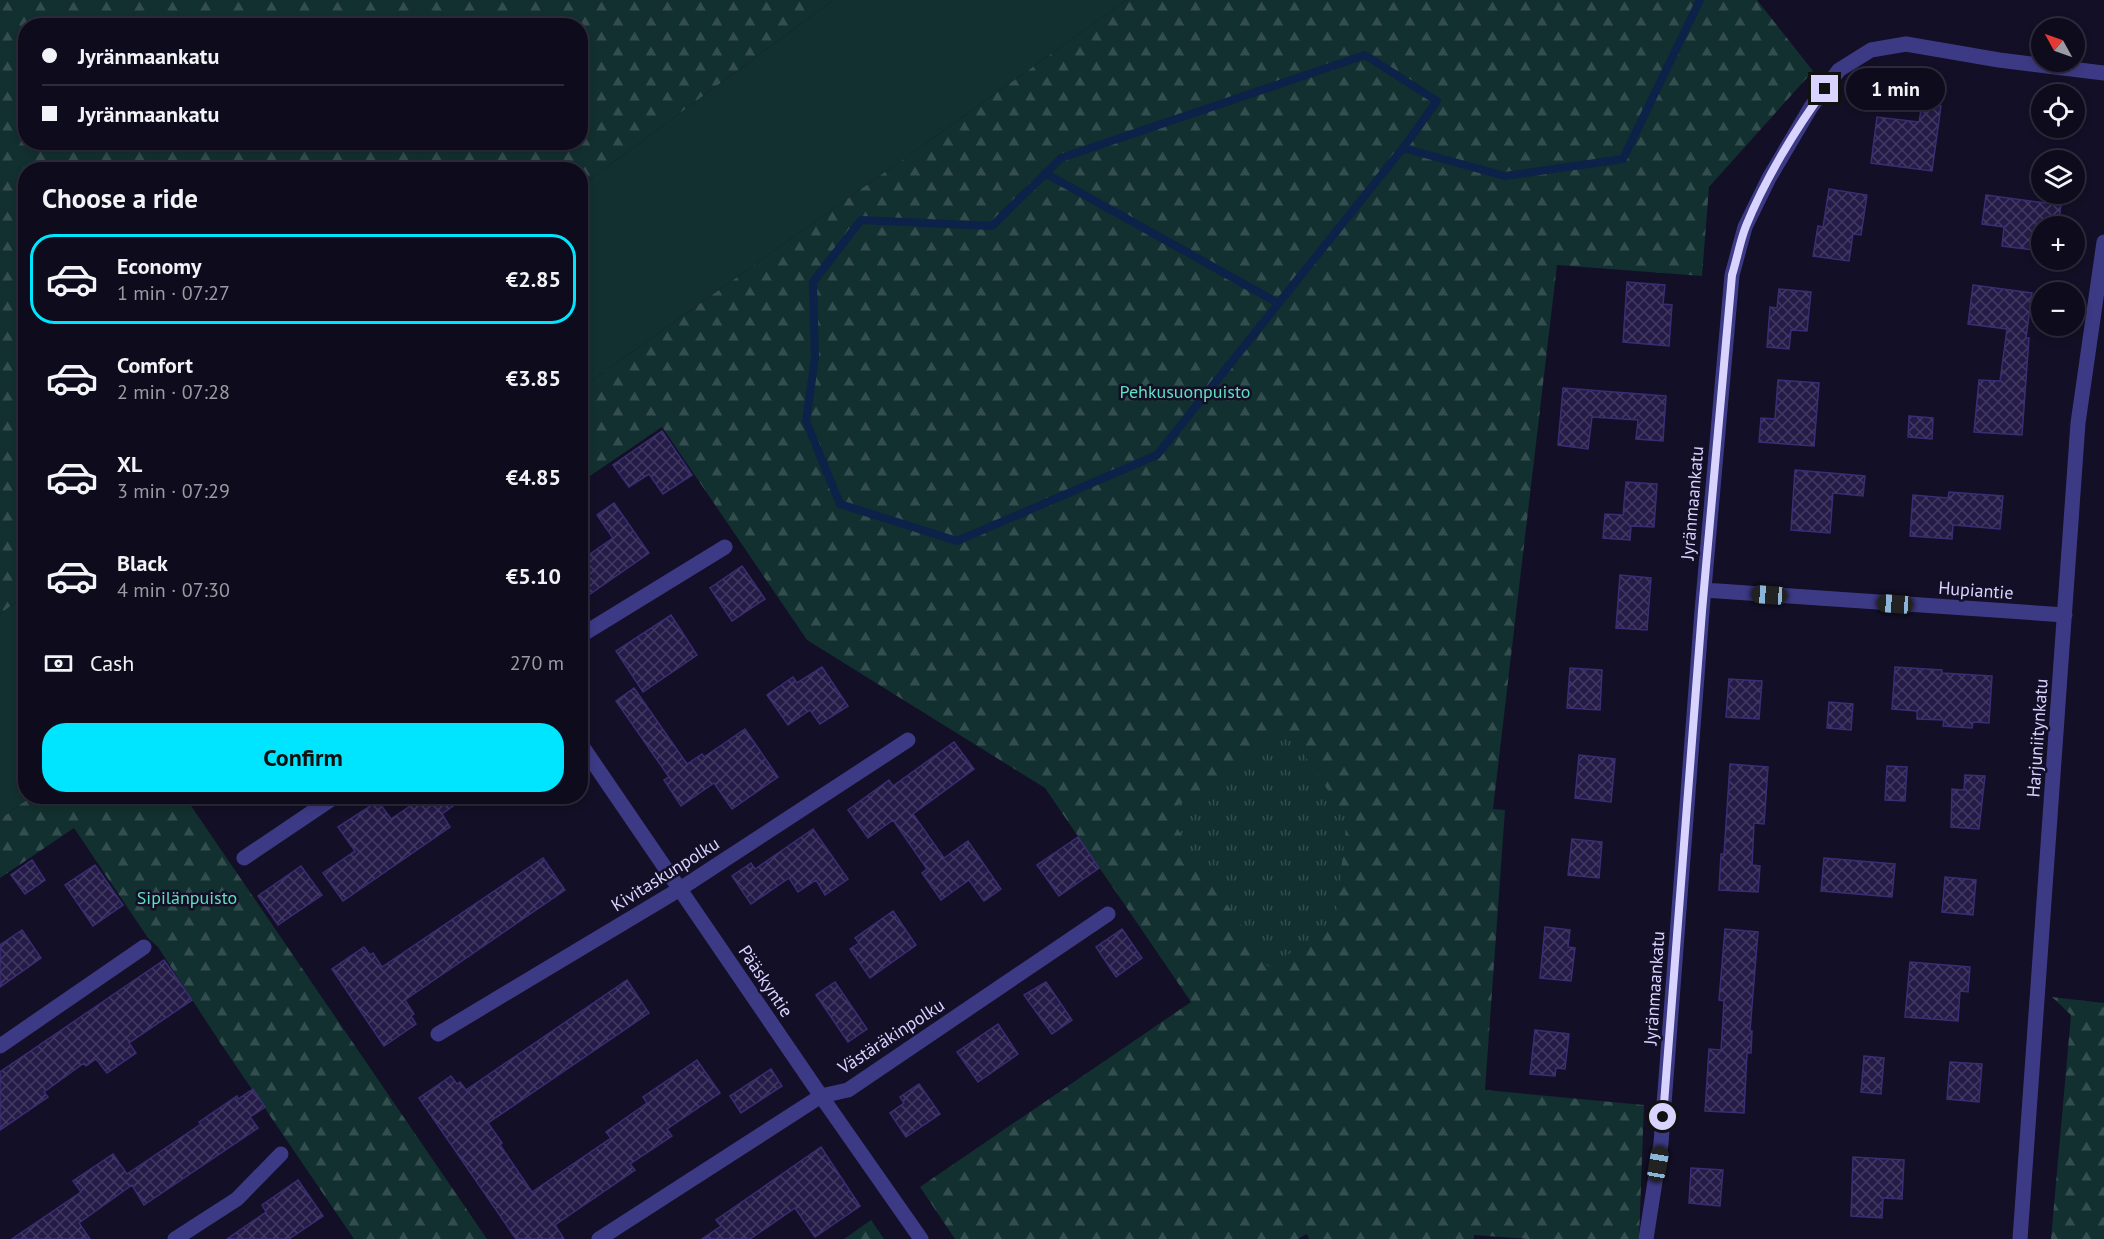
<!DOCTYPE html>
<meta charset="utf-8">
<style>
:root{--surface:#0e0b1c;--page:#1c1929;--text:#f1f3f6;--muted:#9b9ba3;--line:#2e2b3b;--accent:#00e5ff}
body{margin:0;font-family:"PT Sans",sans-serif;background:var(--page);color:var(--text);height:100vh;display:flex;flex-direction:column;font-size:22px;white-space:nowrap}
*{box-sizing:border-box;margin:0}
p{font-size:20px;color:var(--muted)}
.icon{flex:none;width:33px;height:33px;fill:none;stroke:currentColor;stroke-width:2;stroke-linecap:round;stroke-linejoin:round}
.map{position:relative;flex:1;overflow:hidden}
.sheet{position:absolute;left:18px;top:162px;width:570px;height:642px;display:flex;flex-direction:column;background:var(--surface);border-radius:24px;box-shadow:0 3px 9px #0003,0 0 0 2px var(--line)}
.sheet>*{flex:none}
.hud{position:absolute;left:18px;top:18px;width:570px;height:132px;border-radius:24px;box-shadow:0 3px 9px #0003,0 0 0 2px var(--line);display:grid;align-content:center;height:132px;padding:0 24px;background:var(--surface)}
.needle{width:39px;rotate:310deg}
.buttons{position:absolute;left:2031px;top:18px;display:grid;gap:12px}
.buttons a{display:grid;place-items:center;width:54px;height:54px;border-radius:50%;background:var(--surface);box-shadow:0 3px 9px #0003,0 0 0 2px var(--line);font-size:30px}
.end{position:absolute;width:27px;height:27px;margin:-14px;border:8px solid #d9d4ff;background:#111;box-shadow:0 0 0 3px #111}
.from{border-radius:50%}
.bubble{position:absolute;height:42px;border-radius:21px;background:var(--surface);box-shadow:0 3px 9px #0003,0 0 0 2px var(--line);font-size:20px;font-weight:700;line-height:42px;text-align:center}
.car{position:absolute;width:18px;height:36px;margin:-18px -9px;border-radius:8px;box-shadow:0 0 4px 2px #0007;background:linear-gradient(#222 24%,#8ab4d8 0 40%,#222 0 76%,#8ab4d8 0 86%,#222 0)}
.hud b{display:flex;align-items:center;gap:21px;height:57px;font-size:22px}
.hud b+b{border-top:2px solid var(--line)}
.hud i{width:15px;height:15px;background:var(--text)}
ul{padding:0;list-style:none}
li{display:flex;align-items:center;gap:18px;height:90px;margin:0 12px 9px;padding:0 12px;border:3px solid transparent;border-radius:24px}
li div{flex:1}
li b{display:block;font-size:22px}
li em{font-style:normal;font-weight:700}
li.active{border-color:var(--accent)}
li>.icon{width:54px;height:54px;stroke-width:1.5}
h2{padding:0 24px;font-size:27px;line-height:72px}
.pay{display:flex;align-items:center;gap:15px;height:66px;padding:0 24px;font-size:22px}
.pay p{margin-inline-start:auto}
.cta{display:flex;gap:12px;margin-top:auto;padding:12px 24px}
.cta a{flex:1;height:69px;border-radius:24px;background:var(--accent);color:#111;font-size:24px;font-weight:700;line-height:69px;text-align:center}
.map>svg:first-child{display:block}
.grass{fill:#12302f}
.forest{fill:url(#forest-firs);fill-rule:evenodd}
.park{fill:url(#park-tufts)}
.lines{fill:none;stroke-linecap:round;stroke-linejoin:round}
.stream{stroke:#0c2248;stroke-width:8}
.building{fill:url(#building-cross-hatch);stroke:#3b2d73;stroke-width:1.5}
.minor{stroke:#3d3a85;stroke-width:15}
.route{stroke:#d9d4ff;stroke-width:8}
.labels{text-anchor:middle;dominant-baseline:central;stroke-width:5;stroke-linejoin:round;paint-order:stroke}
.park-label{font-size:18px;fill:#5fe0c0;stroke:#130f26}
.street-label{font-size:18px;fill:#d9d4ff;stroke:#130f26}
</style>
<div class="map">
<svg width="2104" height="1239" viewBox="0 0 2104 1239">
<defs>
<pattern id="forest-firs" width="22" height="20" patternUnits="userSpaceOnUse" patternTransform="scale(1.5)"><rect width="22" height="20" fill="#12302f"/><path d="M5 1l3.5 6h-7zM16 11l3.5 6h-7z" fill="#344d4e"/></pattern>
<pattern id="park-tufts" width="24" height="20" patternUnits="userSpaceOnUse" patternTransform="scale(1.5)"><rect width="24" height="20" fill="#12302f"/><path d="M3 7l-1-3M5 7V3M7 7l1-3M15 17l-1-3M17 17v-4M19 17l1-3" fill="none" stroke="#344d4e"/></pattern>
<pattern id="building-cross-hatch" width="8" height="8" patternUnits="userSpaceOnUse" patternTransform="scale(1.5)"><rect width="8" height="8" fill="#241b47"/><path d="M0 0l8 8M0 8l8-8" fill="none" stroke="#433b63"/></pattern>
</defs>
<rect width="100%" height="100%" fill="#130f26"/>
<!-- grass -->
<path class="grass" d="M833,0H1127L581,388V186Z
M25,595L26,796L31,797L0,819V614Z"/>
<!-- forest -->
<path class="forest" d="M0,0H833L581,186L580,170H26L25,595L0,614ZM26,26H580V142H26Z
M1127,0H1757L1813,71L1709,187L1702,276L1557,265L1493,809L1505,810L1485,1090L1644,1105L1639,1239H1529L1474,1235V1239H1309L1307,1234L1298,1239H955L920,1187L1191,1002L1045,788L807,640L662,427L581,482V388Z
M31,797H185L487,1239H354L219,1041L158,947L148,938L74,828L0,878V819Z
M2052,997L2104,1003V1239H2051L2071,1015Z
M871,1220L884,1239H844Z"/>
<!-- park -->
<path class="park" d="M1287,729L1347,819L1335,922L1269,968L1167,813Z"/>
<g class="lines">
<!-- stream -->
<path class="stream" d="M1403,148L1437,101L1365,55L1061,158L992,226L861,220L813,282L815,358L806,421L840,504L957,541L1157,455L1403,148L1505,176L1623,159L1700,0
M1045,173L1278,303"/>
</g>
<!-- building -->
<path class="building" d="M1922,104L1941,106L1932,171L1871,163L1877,117L1919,122Z
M1829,189L1867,195L1861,235L1853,234L1849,261L1813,256L1818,226L1823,227Z
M1986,195L2061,205L2058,226L2036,223L2033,250L2002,246L2004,227L1982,224Z
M1627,282L1665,285L1663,304L1672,305L1669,346L1623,342Z
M1973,285L2032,293L2026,338H2029L2022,435L1974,432L1979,380L2000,381L2007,329L1968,324Z
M1779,289L1811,292L1807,331L1791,330L1789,349L1767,347L1770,307L1777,308Z
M1778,380L1819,383L1814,446L1759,442L1761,418L1775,419Z
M1563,388L1666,396L1663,441L1636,439L1638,420L1592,417L1588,449L1558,445Z
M1909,416L1933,418L1932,439L1908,437Z
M662,431L692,475L663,494L649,474L629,487L613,465Z
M1795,470L1865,476L1863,496L1833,493L1830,533L1791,530Z
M1626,482L1657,484L1654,527L1631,526L1630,540L1603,538L1605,514L1623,515Z
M1949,492L2003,496L2000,529L1953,525L1952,539L1910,536L1913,495L1948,498Z
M614,503L649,553L580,601V561L613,538L597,515Z
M742,566L765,599L732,621L710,588Z
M1620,575L1651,578L1647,630L1616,628Z
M671,615L697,655L643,692L616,651Z
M822,667L848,706L820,724L810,710L788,725L767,695L793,677L797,683Z
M1895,667L1942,670V673L1992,676L1989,723L1973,722L1972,728L1943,726L1944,720L1917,719V711L1892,709Z
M1570,668L1602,670L1600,710L1567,708Z
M1729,679L1762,681L1759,719L1726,717Z
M634,688L687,764L702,754L704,757L745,729L778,777L732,809L714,783L681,806L664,780L669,777L616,701Z
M1829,702L1853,704L1851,730L1827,728Z
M954,742L974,769L913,814L944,858L968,841L1001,889L984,901L969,880L941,900L922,873L927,869L893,820L868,838L848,810L889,780L893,786Z
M1579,755L1615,759L1611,802L1575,798Z
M1730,764L1768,767L1764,824L1754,823L1752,865L1760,866L1758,892L1719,890L1721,854H1724Z
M1887,766L1907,767L1905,801L1885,800Z
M1965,775L1985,776L1979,829L1951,827L1952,789L1964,790Z
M425,796H467L442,814L450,827L343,901L323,873L355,851L338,827L378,801L391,819Z
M813,829L848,879L825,895L816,880L798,892L789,878L751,904L732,876L751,863L755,869Z
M1078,837L1099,868L1059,896L1037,865Z
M1572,839L1602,842L1599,878L1568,875Z
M543,858L565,890L405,1000L414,1014L411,1016L416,1024L384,1046L332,969L364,947L370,955L373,953L382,967Z
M1824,858L1895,864L1892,897L1821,891Z
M32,860L45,880L25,894L11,875Z
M95,865L123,905L93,926L65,885Z
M301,866L322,895L278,925L258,896Z
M1945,877L1976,880L1973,915L1942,912Z
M893,911L916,945L870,978L850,949L859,943L855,938Z
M1545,927L1570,930L1568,947L1575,948L1571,981L1540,978Z
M1122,929L1142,958L1116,977L1096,947Z
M1725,929L1758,932L1750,1031H1752L1751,1053H1747L1744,1113L1705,1111L1709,1049L1721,1050L1724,1001L1719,1000Z
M22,930L41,958L0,987V945Z
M164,960L192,1000L129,1043L136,1053L107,1073L96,1059L86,1066L84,1063L44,1092L48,1097L0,1130V1072Z
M1910,962L1970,967L1968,992L1960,991L1958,1021L1905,1017Z
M627,980L649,1013L488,1123L502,1143L500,1145L532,1192L611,1138L606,1132L647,1103L643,1097L697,1060L720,1093L667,1129L672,1136L630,1164L635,1170L555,1225L564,1239H516L419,1098L451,1076L457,1084L460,1082L466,1090Z
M835,982L867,1029L848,1042L816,995Z
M1046,982L1072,1020L1052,1034L1024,995Z
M998,1024L1018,1054L978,1082L957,1052Z
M1535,1030L1569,1034L1565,1069L1556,1068L1555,1076L1530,1074Z
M1864,1056L1884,1058L1881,1094L1861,1092Z
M1950,1062L1982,1064L1979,1102L1947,1099Z
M771,1069L782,1086L741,1113L730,1096Z
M919,1084L940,1114L906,1137L890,1113L904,1103L900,1097Z
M253,1089L265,1107L250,1117L258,1128L144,1205L132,1185L79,1223L90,1239H12L81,1192L73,1181L113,1154L127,1174L201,1124L199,1122L237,1096L238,1099Z
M821,1147L860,1206L815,1237L795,1208L750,1239H702L721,1226L716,1220Z
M1853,1157L1904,1160L1902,1199L1883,1198L1882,1218L1851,1216Z
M1691,1168L1723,1170L1720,1206L1689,1203Z
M298,1180L323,1216L289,1239H227L266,1212L262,1205Z"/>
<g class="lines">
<!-- minor -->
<path class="minor" d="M1704,590L2065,615
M580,636L725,547
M580,743L821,1096L921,1239
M244,858L336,796
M438,1034L680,889L908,740
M0,1046L144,947
M175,1239L237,1199L281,1154
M599,1239L821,1096L848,1090L1108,914
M1646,1239L1661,1143L1702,611L1732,275L1745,227L1769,178L1811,107L1839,70L1871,50L1906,44L1999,60L2104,73
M2020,1239L2078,423L2104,242"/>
</g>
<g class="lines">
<!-- route -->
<path class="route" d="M1663,1117L1702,611L1732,275C1737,259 1740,241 1746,226C1764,181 1796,128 1825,89"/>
</g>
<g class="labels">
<!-- park labels -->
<g class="park-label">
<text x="1185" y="391">Pehkusuonpuisto</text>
<text x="187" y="897">Sipilänpuisto</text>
</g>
<!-- street labels -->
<g class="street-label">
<text transform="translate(1692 503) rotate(-85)">Jyränmaankatu</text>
<text transform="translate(1976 590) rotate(4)">Hupiantie</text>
<text transform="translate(2037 738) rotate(-86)">Harjuniitynkatu</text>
<text transform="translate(665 874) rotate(-32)">Kivitaskunpolku</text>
<text transform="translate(766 981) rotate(56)">Pääskyntie</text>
<text transform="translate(1654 988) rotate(-86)">Jyränmaankatu</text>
<text transform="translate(891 1036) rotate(-33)">Västäräkinpolku</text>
</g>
</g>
</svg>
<div class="buttons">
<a><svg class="needle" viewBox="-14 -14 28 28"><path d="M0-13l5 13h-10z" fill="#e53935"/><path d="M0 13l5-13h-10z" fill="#9b9ba3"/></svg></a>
<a><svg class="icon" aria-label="locate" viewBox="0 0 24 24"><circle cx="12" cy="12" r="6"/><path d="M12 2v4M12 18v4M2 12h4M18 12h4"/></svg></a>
<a><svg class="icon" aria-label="layers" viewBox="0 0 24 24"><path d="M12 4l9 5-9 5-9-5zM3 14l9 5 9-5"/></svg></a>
<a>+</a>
<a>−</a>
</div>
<i class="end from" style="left:1663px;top:1117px"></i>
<i class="end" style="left:1825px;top:89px"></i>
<div class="bubble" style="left:1846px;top:68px;width:99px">1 min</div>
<i class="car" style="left:1769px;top:595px;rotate:274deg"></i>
<i class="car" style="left:1895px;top:604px;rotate:274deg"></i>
<i class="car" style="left:1658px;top:1164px;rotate:10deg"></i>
<div class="hud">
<b><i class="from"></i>Jyränmaankatu</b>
<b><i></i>Jyränmaankatu</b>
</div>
<section class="sheet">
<h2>Choose a ride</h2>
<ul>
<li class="active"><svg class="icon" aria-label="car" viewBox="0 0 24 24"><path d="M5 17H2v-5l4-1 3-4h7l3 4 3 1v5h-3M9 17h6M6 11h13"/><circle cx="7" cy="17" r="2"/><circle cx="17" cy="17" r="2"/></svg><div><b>Economy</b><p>1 min · 07:27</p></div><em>€2.85</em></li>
<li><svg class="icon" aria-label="car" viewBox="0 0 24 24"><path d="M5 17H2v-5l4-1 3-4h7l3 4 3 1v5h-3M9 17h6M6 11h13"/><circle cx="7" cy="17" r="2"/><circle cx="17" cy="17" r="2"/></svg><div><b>Comfort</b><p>2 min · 07:28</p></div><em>€3.85</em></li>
<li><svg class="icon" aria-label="car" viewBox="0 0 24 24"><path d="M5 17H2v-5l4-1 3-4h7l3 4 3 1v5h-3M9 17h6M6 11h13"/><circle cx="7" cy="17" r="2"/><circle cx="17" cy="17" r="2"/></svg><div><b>XL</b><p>3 min · 07:29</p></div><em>€4.85</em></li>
<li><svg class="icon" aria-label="car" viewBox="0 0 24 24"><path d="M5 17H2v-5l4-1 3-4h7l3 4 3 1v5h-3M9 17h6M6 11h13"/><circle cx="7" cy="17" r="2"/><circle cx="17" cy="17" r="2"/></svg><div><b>Black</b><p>4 min · 07:30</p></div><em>€5.10</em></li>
</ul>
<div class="pay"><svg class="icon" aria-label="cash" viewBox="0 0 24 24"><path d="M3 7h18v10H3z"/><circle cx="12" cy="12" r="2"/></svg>Cash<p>270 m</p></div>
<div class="cta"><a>Confirm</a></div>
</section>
</div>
